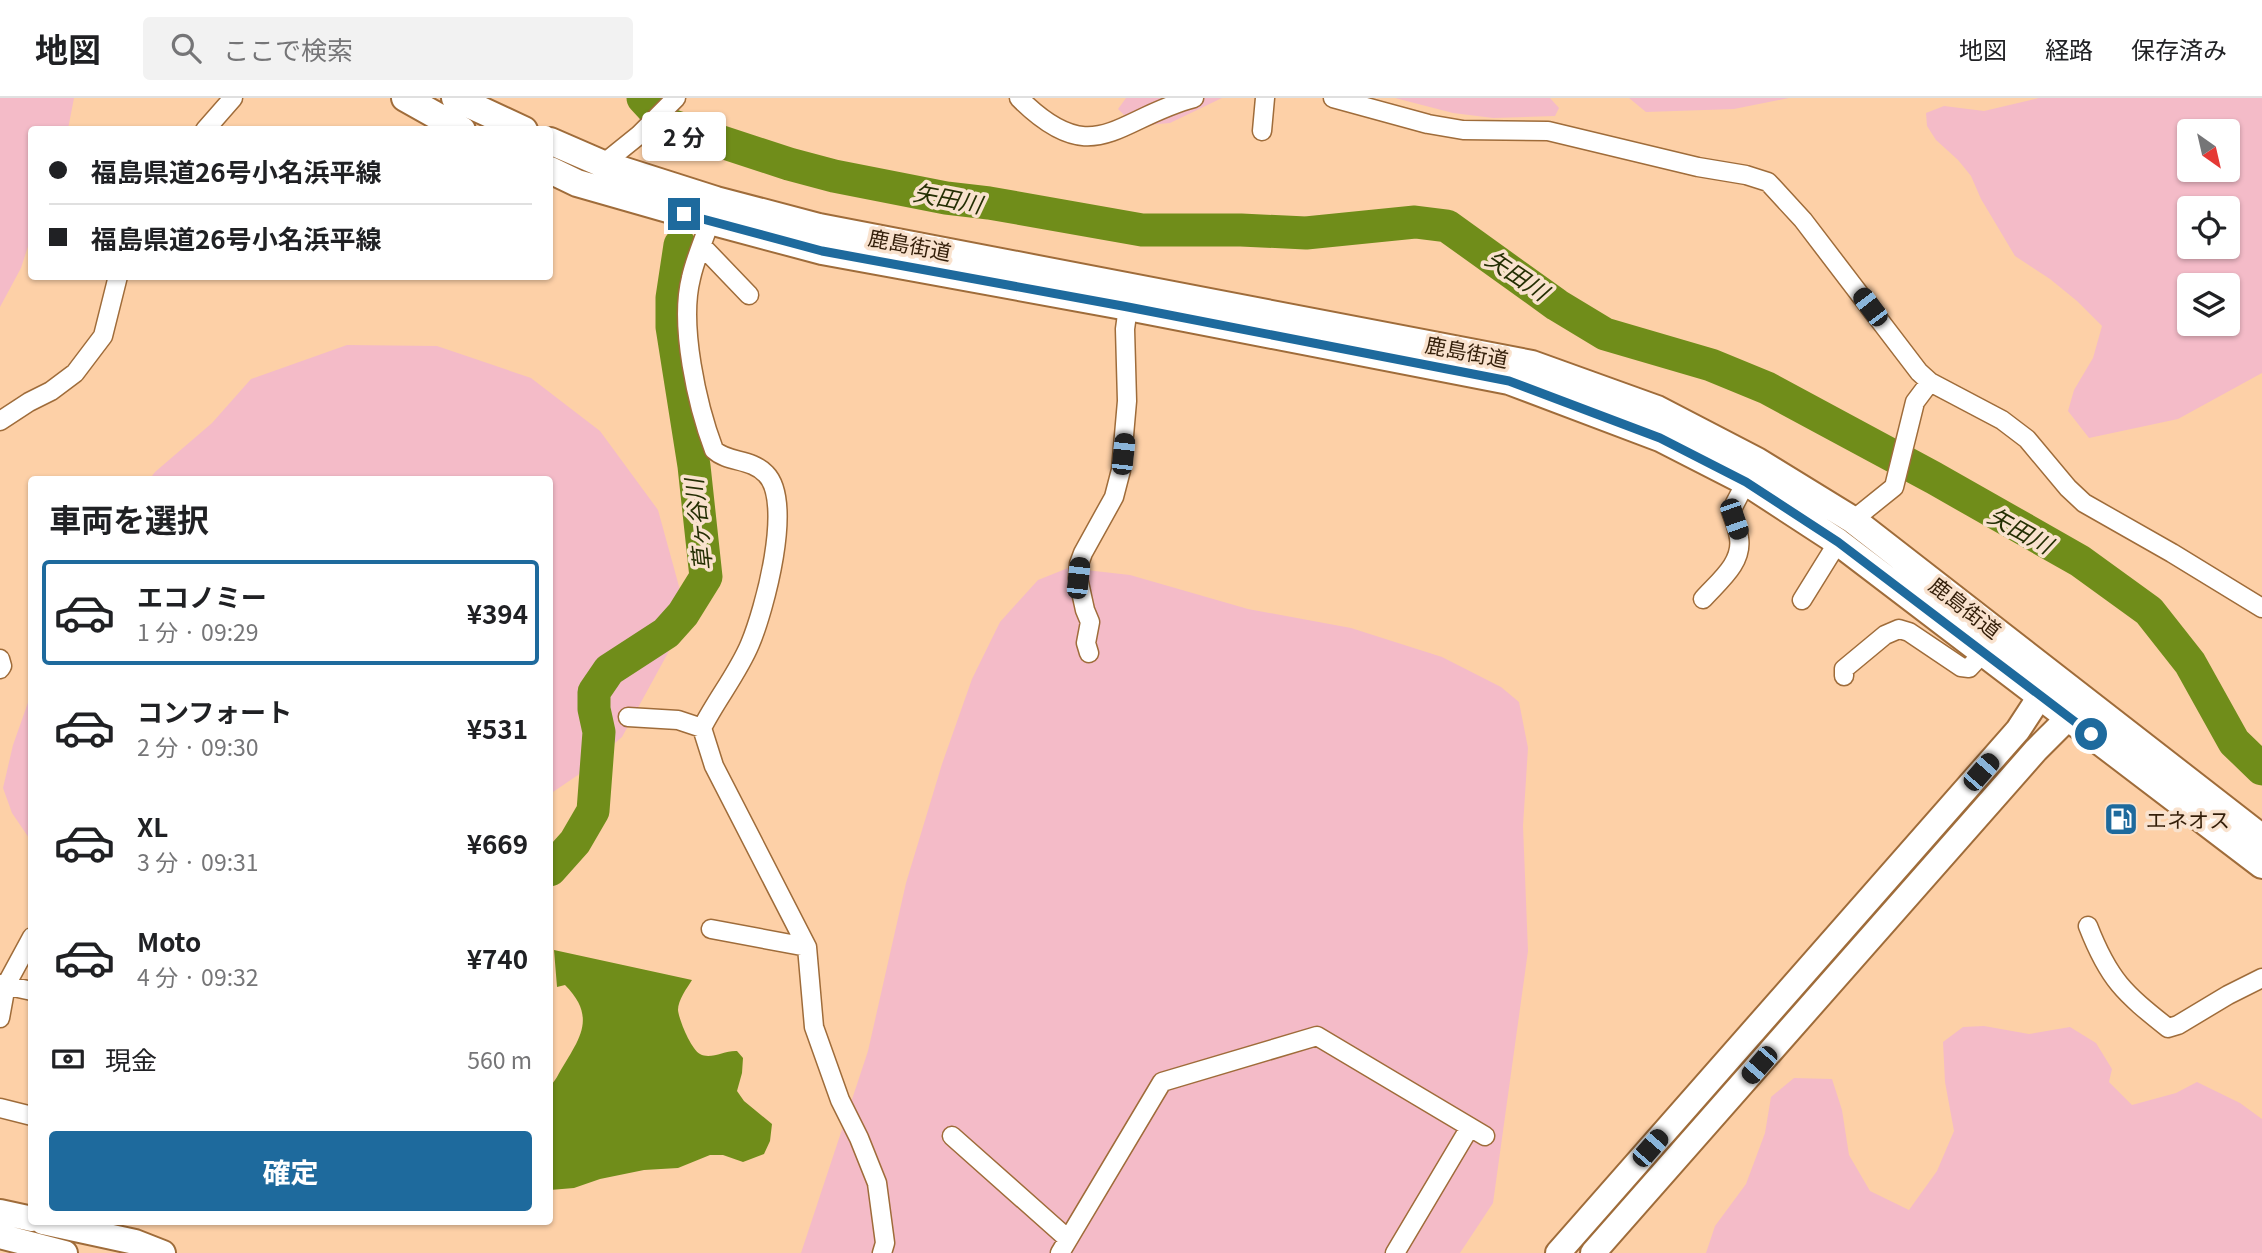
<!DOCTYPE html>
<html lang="ja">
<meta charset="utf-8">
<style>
:root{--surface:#fff;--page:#f2f2f2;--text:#202124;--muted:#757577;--line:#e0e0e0;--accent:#1e6a9d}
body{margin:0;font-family:Georgia,"Noto Sans JP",serif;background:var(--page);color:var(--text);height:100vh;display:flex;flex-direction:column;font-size:26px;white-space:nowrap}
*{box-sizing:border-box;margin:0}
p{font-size:23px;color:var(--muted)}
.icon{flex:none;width:38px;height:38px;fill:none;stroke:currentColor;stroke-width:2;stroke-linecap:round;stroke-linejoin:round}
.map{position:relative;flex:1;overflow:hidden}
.panel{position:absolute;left:28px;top:378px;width:525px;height:749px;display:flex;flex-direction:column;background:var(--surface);border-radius:7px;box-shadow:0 2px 5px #0004}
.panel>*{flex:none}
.hud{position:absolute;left:28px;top:28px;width:525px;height:154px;border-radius:7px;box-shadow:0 2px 5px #0004;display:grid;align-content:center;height:154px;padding:0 21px;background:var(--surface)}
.needle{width:46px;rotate:146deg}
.buttons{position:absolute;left:2177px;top:21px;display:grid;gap:14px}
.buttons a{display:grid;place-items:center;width:63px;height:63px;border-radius:7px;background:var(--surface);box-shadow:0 2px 5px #0004;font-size:35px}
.end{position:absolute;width:32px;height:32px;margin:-16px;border:9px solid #1e6a9d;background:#fff;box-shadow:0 0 0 4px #fff}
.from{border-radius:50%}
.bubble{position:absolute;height:49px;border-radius:7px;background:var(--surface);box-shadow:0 2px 5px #0004;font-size:23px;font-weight:700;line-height:49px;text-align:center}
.car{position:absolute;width:21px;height:42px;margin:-21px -10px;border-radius:9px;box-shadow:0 0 5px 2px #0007;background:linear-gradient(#222 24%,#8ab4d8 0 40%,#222 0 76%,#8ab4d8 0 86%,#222 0)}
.hud b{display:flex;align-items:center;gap:24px;height:66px;font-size:26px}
.hud b+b{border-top:2px solid var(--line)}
.hud i{width:18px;height:18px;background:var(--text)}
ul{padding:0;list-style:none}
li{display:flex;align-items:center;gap:21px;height:105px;margin:0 14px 10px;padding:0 7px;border:4px solid transparent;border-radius:7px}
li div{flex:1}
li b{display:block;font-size:26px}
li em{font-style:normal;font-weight:700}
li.active{border-color:var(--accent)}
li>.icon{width:63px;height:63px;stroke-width:1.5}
h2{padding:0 21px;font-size:32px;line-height:84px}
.pay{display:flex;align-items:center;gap:18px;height:77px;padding:0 21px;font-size:26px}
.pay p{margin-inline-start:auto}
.primary-button{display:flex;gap:14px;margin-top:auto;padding:14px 21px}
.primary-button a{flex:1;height:80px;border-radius:7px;background:var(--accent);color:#fff;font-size:28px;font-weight:700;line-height:80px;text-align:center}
header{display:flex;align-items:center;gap:42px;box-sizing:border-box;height:98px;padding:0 35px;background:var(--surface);border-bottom:2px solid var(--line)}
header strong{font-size:33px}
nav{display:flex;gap:38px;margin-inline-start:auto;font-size:24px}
.search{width:490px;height:63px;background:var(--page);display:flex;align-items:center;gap:18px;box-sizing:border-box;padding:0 24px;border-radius:7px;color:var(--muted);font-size:26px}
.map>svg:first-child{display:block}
.green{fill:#f4bbc8;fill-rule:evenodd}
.water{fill:#708d1a}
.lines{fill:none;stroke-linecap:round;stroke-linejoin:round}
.river{stroke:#708d1a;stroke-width:33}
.street-casing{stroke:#9f6c3a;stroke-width:21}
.secondary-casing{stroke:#9f6c3a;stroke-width:28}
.primary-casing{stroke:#9f6c3a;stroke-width:30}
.street{stroke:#fff;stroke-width:18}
.secondary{stroke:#fff;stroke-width:24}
.primary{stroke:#fff;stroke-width:26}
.route{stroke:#1e6a9d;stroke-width:9}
.labels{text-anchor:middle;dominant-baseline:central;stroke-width:7;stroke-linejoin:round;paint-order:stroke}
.street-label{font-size:21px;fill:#331e09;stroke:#f9e2ce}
.poi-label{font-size:21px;fill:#331e09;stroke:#f9e2ce;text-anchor:start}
.water-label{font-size:23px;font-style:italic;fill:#242f03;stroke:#f9e2ce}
</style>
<header>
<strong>地図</strong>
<div class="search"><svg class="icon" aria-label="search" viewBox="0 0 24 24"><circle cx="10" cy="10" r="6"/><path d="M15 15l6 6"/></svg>ここで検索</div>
<nav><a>地図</a><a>経路</a><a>保存済み</a></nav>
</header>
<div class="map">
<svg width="2262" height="1155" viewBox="0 0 2262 1155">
<rect width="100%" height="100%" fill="#fdd0a7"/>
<!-- green -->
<path class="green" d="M0,0H74L68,31L32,32L31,139L21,170L0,209Z
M1126,0H1222L1170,25L1135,28L1118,11Z
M1395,0H1550L1559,10L1555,18L1493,20L1453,15Z
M1629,0H1789L1734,11L1646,14Z
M2039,0H2262V275L2178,321L2089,340L2068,313L2074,292L2093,260L2102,228L2077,203L2050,181L2015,158L1981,101L1971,78L1958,62L1936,42L1927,28L1926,15L1944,8L1984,13ZM2228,33V72H2189V33ZM2189,110H2228V149H2189ZM2228,187V226H2189V187Z
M347,247L437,248L531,280L600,333L658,412L680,492L669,553L622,639L578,677L550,696V382H149L155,374L212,325L251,281Z
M1068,470L1130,477L1248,511L1351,530L1442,559L1501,589L1519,604L1528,650L1523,728L1528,853L1493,1105L1460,1155H801L868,953L906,785L942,666L972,581L1000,524L1038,482Z
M31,596V743L12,715L3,690L13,647Z
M1984,928L2029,936L2070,929L2096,945L2112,971L2109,984L2132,1007L2176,995L2197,984L2240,1005L2262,1021V1155H1706L1715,1128L1746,1086L1765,1035L1771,999L1794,980L1832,981L1842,1012L1849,1057L1870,1093L1909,1112L1937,1073L1954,1033L1945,984L1943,944L1963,929Z"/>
<!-- water -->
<path class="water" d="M554,852L692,882C687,890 678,902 678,912C679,922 691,951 700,956C711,962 725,952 737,953L743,960L742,975L737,993L744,1003L772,1026L770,1043L764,1056L743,1064L723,1057H710L678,1070L644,1072L600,1081L574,1090L550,1092C549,1060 546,1025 550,993C550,987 554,984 557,979C576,944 600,922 565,887L557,889Z"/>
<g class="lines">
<!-- river -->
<path class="river" d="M643,0L667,26L789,66L834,78L946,100L989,105L1142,132H1241L1306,135L1415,124L1447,128L1557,207L1605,236L1711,267L1767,290L1934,380L2080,463L2149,513L2190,565L2234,644L2262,671
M550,772L575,744L593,713L599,634L594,611V594L609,572L666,535L683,516L706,479L694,368L672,229V200L680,147"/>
<!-- street casing -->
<g class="street-casing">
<path id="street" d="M1019,0C1094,75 1117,20 1194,0
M1333,0L1428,26L1463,32L1548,33L1698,69L1746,77L1768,84L1803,122L1919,274L1930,284L2002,322L2027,341L2068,390L2084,405L2172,455L2262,510
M205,32L233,0
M1262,33L1265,0
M603,66L639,37L676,0
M710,123C704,142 695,161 691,180C679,227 697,307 714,352C728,365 751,360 766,376C794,404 764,513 750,546C738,575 716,602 702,630L714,668L807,849L814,929L840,1002L859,1040L877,1085L885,1145L882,1155
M702,148L749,197
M0,323L29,304L51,293L75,275L103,238L118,178
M1853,422L1894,389L1915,304L1930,284
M1703,501C1719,483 1743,465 1739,440C1738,431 1734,422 1731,413L1746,384
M1802,502L1838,444
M1089,555L1086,545L1090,524L1085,512L1078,480L1079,466L1083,455L1114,399L1121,372L1127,303L1125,231L1128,209
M0,561L2,568L0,571
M1844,578V571L1885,537L1899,531L1909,534L1961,569L1969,570L1984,554
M628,619L678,622L702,630
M2088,828C2109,882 2124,895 2168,930L2178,927L2228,897L2262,880
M711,831L807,849
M0,886L32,893
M0,920L6,887L32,839
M0,1010L32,1018
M952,1038L1068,1141
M1060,1155L1162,984L1317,938L1485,1038
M1395,1155L1470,1029"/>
</g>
<!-- secondary casing -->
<g class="secondary-casing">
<path id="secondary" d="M0,1114L32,1121
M43,1124L135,1144L163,1155
M0,1138L65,1155
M1558,1155L2018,632L2050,583
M1593,1155L2036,652L2083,605"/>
</g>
<!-- primary casing -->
<g class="primary-casing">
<path id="primary" d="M405,0L462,32
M455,0L524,32
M550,43L603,66L716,102L819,129L1532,266L1657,311L1757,363L1853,422L2262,740
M550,72L577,85L710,123L822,153L1128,209L1509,283L1660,340L1746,384L1838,444L2262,767"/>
</g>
<!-- street -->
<use href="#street" class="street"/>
<!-- secondary -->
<use href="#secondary" class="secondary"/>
<!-- primary -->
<use href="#primary" class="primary"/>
</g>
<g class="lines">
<!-- route -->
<path class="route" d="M684,116L822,153L1128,209L1509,283L1660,340L1746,384L1838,444L2091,636"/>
</g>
<!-- icons -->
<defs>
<g id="fuel-square" transform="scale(1.75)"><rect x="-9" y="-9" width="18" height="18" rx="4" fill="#1e6a9d" stroke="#f9e2ce"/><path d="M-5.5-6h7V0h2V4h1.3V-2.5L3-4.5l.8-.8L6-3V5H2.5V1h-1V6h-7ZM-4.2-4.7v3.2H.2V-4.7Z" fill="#fff"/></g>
</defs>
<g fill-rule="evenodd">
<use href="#fuel-square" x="2121" y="721"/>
</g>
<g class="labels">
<!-- street labels -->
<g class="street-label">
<text transform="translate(910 146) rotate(11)">鹿島街道</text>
<text transform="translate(1467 253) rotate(11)">鹿島街道</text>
<text transform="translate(1966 509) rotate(38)">鹿島街道</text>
</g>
<!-- poi labels -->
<g class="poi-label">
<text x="2146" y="721">エネオス</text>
</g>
<!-- water labels -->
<g class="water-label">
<text transform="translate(948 99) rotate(11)">矢田川</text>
<text transform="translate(1518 176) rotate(34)">矢田川</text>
<text transform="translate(697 427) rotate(-96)">草ヶ谷川</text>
<text transform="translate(2021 431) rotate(29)">矢田川</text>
</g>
</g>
</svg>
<div class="buttons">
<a><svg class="needle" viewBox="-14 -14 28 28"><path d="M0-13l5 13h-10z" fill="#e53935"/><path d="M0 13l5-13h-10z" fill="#757577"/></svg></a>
<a><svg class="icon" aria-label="locate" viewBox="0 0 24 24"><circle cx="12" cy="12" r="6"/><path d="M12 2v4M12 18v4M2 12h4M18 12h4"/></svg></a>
<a><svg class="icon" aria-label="layers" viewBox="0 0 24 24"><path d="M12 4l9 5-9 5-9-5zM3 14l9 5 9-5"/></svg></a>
</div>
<i class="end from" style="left:2091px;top:636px"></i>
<i class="end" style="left:684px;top:116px"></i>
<div class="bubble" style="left:642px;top:14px;width:84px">2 分</div>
<i class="car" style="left:1870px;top:209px;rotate:323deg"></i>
<i class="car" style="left:1123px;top:356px;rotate:6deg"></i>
<i class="car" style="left:1734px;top:421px;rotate:161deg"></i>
<i class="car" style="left:1078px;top:480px;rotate:6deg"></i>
<i class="car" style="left:1981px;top:674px;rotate:41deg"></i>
<i class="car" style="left:1759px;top:967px;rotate:221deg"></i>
<i class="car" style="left:1650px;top:1050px;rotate:41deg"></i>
<div class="hud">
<b><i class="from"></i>福島県道26号小名浜平線</b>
<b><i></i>福島県道26号小名浜平線</b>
</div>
<section class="panel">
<h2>車両を選択</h2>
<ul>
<li class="active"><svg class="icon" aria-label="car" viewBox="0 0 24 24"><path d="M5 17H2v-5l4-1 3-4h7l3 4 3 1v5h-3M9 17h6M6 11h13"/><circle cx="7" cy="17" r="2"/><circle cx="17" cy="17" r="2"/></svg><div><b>エコノミー</b><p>1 分 · 09:29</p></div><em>¥394</em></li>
<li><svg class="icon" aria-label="car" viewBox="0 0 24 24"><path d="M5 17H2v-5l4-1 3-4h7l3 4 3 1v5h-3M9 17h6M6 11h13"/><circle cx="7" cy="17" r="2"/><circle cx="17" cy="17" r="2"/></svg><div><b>コンフォート</b><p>2 分 · 09:30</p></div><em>¥531</em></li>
<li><svg class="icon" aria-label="car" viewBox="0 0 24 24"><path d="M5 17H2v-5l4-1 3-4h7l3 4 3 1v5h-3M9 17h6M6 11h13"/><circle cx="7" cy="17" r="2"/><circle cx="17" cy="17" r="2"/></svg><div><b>XL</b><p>3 分 · 09:31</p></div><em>¥669</em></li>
<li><svg class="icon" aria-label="car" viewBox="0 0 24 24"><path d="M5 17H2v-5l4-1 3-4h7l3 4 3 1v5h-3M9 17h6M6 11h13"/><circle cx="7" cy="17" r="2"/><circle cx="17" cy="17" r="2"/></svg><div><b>Moto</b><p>4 分 · 09:32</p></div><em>¥740</em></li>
</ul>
<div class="pay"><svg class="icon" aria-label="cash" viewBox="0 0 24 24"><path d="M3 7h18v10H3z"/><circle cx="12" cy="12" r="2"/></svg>現金<p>560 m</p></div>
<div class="primary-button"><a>確定</a></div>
</section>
</div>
